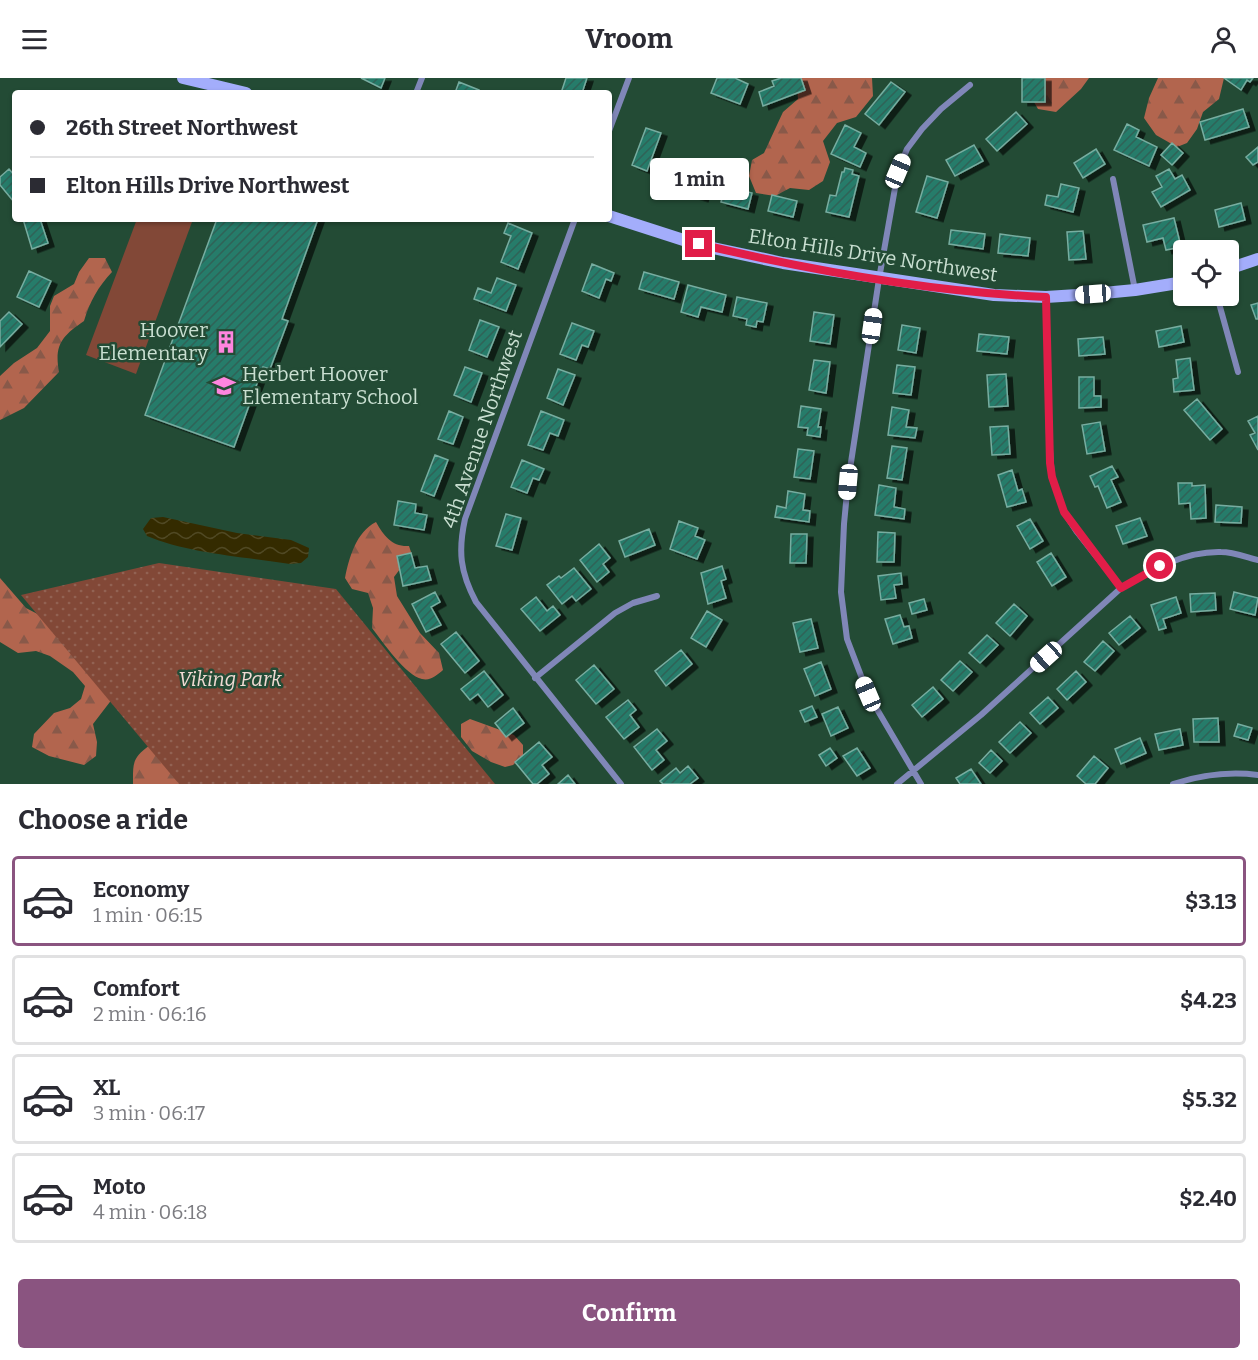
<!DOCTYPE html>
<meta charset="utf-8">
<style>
:root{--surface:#fff;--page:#f2f2f3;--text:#2b2b33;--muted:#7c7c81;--line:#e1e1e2;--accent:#8a5480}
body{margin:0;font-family:Bitter,serif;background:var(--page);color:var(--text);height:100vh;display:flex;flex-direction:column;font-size:22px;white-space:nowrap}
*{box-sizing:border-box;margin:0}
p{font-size:20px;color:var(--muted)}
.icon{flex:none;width:33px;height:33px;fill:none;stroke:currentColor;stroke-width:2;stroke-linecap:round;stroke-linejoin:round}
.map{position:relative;height:706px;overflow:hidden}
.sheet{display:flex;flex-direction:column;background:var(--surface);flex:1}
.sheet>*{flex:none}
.top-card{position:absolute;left:12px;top:12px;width:600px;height:132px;border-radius:6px;box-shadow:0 2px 4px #0004;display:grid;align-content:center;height:132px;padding:0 18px;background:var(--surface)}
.tools{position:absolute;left:1173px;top:162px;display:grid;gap:12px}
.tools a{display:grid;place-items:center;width:66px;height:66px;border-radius:6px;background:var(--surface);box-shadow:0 2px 4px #0004;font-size:30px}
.end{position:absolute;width:27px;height:27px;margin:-14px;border:8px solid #e11d48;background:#fff;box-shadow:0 0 0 3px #fff}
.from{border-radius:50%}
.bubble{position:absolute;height:42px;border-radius:6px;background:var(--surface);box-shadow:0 2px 4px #0004;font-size:20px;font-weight:700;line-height:42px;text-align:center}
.car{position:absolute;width:18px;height:36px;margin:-18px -9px;border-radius:8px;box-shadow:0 0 4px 2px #0007;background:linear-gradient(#fff 24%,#345 0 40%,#fff 0 76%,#345 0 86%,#fff 0)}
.top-card b{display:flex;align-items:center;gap:21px;height:57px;font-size:22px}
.top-card b+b{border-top:2px solid var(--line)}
.top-card i{width:15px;height:15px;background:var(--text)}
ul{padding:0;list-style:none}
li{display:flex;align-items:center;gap:18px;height:90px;margin:0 12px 9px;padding:0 6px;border:3px solid var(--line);border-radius:6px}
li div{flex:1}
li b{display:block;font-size:22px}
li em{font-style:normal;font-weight:700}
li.active{border-color:var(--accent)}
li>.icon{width:54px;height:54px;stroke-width:1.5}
h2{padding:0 18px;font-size:27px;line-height:72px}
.primary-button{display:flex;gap:12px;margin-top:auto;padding:12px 18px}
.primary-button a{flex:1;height:69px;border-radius:6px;background:var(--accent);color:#fff;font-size:24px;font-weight:700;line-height:69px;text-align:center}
header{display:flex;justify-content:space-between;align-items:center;height:78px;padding:0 18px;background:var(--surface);font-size:27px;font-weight:700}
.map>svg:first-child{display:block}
.green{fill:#824837}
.forest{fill:url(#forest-firs)}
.park{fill:url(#park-dots)}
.water{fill:url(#water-waves)}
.building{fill:url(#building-hatch);stroke:#77ada0;stroke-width:1.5;filter:url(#shadow)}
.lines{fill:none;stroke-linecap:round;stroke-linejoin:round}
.street{stroke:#8087b8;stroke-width:6}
.secondary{stroke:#a3adfb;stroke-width:12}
.route{stroke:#e11d48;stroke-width:8}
.labels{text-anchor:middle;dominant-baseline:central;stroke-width:5;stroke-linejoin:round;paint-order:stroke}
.street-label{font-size:20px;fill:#c9dfd1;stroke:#234b35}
.poi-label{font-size:20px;fill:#c9dfd1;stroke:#234b35;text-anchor:end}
.park-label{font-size:20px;font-style:italic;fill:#f1dad3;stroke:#234b35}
</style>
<header><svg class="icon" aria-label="menu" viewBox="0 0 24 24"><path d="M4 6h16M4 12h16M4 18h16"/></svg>Vroom<svg class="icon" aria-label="person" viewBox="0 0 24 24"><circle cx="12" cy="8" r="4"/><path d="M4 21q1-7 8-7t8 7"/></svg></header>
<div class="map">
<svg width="1258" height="706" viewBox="0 0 1258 706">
<defs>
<pattern id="forest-firs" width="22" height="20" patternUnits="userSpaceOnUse" patternTransform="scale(1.5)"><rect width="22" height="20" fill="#b2654e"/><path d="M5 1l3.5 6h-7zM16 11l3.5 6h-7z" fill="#895949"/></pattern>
<pattern id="park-dots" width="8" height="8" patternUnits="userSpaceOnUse" patternTransform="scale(1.5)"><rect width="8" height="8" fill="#824837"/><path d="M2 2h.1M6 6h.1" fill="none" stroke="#926253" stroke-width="1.8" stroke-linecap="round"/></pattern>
<pattern id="water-waves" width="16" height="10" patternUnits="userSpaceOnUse" patternTransform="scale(1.5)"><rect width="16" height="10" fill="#342b00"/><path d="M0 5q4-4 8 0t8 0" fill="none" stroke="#504924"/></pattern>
<pattern id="building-hatch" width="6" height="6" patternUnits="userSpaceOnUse" patternTransform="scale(1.5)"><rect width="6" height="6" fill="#267b6b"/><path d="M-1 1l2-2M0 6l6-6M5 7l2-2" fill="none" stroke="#306257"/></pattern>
<filter id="shadow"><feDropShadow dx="6" dy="3.5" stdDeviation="0" flood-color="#0009"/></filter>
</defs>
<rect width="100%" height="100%" fill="#234b35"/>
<!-- green -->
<path class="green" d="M137,141H184L192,144L136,296L86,277Z"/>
<!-- forest -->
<path class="forest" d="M796,0H872L873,18L856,39L837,45L823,63L830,84L823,103L809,112L790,110L775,118L756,115L749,98L752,82L764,75L783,34L798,21Z
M1024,0H1089L1081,11L1056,34L1038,31L1027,12Z
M1158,0H1224L1219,21L1203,34L1197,51L1187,65L1177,69L1156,57L1144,40L1149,20Z
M89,180H105L112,194C98,209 90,223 84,243C62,258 54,267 59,294L24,330L0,342V298L14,285L37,270L50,253V228L54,218L74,206L79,194Z
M376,444C384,458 392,469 409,468L413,480L403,487L394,499L397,518L420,555L439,575L443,592C437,597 431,603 422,601C406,598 382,563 372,550L373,530L368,515L352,511L345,500C349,480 356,454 376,444Z
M0,500L26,530L51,543L116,616L93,646L97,664L96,678L84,687L49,678L32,669L34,656L54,635L70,630L81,621L85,608L73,594L50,578L36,573L18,575L0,564Z
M470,641L514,657L523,667V678L513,687L505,689L491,684L472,673L461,659V646Z
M150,667L196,706H133C133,685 132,680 150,667Z"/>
<!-- park -->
<path class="park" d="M159,485L336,511L495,706H179L21,517Z"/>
<!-- water -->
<path class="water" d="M163,439L237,455L291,462L309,470L308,479L301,485L290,486C245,479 187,475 147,458L143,451L151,440Z"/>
<!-- building -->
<path class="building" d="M361,0H385L381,10Z
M566,0H587L582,15H561Z
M717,0H735L748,6L740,26L711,15Z
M781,0H801L805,12L763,28L759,14L774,8L772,3Z
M1022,0H1045V24H1022Z
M1224,0H1253L1250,4L1247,2L1241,12Z
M459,4L479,12L478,15H455Z
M891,4L905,14L879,47L865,36Z
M1243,31L1249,49L1205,62L1200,44Z
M1016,34L1027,46L997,73L986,61Z
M1127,46L1139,52L1136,59L1157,69L1149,88L1114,72Z
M845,47L861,55L854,69L866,75L860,89L831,76Z
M646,50L661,55L647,93L632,87Z
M1172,65L1183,75L1172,87L1161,77Z
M974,67L983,83L955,98L946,82Z
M1258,69V84L1253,87L1246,79Z
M1096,71L1105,86L1083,100L1074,85Z
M701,89L711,92L702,120L680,113L685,97L698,100Z
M845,90L853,92L852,96L859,98L849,139L826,134L830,117L836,118L842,94H844Z
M9,91L15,98L14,124L0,107V99Z
M1169,91L1175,101L1182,97L1190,112L1161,129L1152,114L1162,109L1156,98Z
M927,98L948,104L937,140L916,134Z
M1061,106L1079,110L1073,134L1045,127L1047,117L1058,119Z
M725,108L752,115L748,131L721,124Z
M772,117L797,123L793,139L768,133Z
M1241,125L1245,142L1219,149L1215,132Z
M1174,140L1181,169L1166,172L1163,160L1147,164L1143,147Z
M23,141H40L48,165L32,171Z
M217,141H318L282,241L288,243L270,291L263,289L234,369L145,337Z
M508,145L532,155L518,191L501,184L511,158L504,155Z
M951,152L985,156L983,171L949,166Z
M1083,153L1086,181L1069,182L1067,154Z
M1000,156L1030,160L1028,178L998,175Z
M592,186L614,195L611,203L606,201L599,220L582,213Z
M29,193L51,203L39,229L17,219Z
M644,194L679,204L674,221L639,211Z
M497,200L516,207L506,233L474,221L478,210L491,215Z
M688,207L726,217L722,234L701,229L698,239L681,234Z
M737,219L767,225L763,244L757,243L756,249L746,247L747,241L733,238Z
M1258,225V241H1256L1251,227Z
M9,234L22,246L0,269V243Z
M814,234L834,237L830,266L810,263Z
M480,242L499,249L487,279L469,272Z
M572,245L594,253L588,269L582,267L576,282L560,276Z
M902,247L920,250L916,275L898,272Z
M1181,248L1184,264L1159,269L1156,253Z
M979,256L1009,259L1007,276L977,273Z
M1103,259L1105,276L1079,278L1078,261Z
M1190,280L1194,312L1174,314L1173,301L1178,300L1176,282Z
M814,282L830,284L826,315L809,312Z
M897,287L915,289L911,317L893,315Z
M465,289L482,295L471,324L454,317Z
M558,291L575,297L563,327L547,320Z
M1006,296L1008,328L989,329L987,297Z
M1079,299H1094V318H1101V329L1079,330Z
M1197,321L1222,351L1210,362L1184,332Z
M801,328L821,331L818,349H821L820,359L807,357L808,350L798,349Z
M892,329L909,332L906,349L917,350L915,360L888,357Z
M449,333L463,339L453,366L438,361Z
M541,333L564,342L558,358L550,355L543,372L528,367Z
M1258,338V372L1250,357L1255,355L1248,343Z
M1100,344L1105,373L1087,376L1082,347Z
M1008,348L1010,376L992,377L990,349Z
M892,368L907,370L902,402L887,400Z
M798,371L814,373L810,401L794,399Z
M435,377L448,382L434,418L421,413Z
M522,382L544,391L539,402L533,400L527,415L511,409Z
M1112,388L1118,399L1111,402L1121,424L1107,430L1098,408L1095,409L1090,398Z
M1012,392L1018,413L1022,411L1026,424L1007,429L998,397Z
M1178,405H1192V408L1205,407L1206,440L1191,441L1190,425L1179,426Z
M879,407L896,410L894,429L905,431L904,441L875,437Z
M788,413L805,416L803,432L810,433L809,444L775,439L777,428L786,430Z
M398,423L416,426L415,435L427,437L424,452L394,447Z
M1216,427L1242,429L1241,445L1215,444Z
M506,436L521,440L512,472L496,468Z
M1140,440L1147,458L1123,466L1116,448Z
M1030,441L1043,463L1030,471L1017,448Z
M679,443L698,450L695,458L705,462L697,481L670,471Z
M649,451L655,467L625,479L619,463Z
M878,454L895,455L894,484H877Z
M791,456H807L806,485H790Z
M599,466L610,480L603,486L609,494L597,504L580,482Z
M411,475L415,490L427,488L431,502L403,508L397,478Z
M1051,475L1066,499L1052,508L1037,484Z
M722,488L726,501L721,503L726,520L708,526L701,495Z
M574,490L591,511L576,523L572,518L562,526L547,507L559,498L561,500Z
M901,495L902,506L894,507L896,520L881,522L878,498Z
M435,514L440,524L431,529L441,547L426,554L412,526Z
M1234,514L1258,520L1255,537L1230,531Z
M1215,515L1216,532L1191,534L1190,516Z
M536,519L547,533L553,528L560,537L540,553L521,531Z
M1176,519L1181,535L1163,541L1166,550L1159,552L1151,527Z
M924,521L927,532L912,536L909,525Z
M1014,526L1027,538L1010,558L996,545Z
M707,533L722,542L706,569L691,560Z
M900,537L904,549L909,548L912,560L893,566L885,541Z
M1130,538L1140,550L1119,567L1109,555Z
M811,541L818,570L800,574L793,545Z
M456,554L479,583L465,595L441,566Z
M987,557L998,567L980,585L969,575Z
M1103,563L1114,573L1095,593L1084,584Z
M681,572L692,586L666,608L655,593Z
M960,583L972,594L953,613L941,602Z
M821,584L831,611L815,618L804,591Z
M594,587L614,611L596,626L576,602Z
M484,593L503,617L488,629L478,616L470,622L461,611Z
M1076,593L1086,604L1067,622L1057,611Z
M933,609L943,621L922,639L912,627Z
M1048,619L1058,630L1040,646L1030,635Z
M628,622L636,632L630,637L639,649L624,661L606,639Z
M812,628L817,639L805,644L800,633Z
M838,629L848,650L831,658L822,636Z
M513,630L524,645L506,659L495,645Z
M1218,640L1219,664H1194L1193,641Z
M1020,644L1031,655L1010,675L999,664Z
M1238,646L1252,650L1248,662L1234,658Z
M657,651L667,663L656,672L664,682L652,692L634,669Z
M1180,651L1183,667L1159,672L1155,656Z
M1140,660L1146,675L1121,686L1115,671Z
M539,664L552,679L542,687L549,696L537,706H533L515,684Z
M830,670L837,680L826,688L819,677Z
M857,670L870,690L857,698L843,678Z
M991,672L1002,683L990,695L979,685Z
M1094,678L1108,690L1095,706H1086L1077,698Z
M688,688L698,700L690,706H663L660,703L676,690L680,695Z
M971,691L981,706H960L956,700Z
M568,697L575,706H558Z"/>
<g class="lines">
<!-- street -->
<path class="street" d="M416,15L422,0
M609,53L629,0
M1113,101L1135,212
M575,141L465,441C458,473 460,494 476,524L621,706
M1217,218L1238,294
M1046,219L1049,358L1052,400L1064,434L1077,454L1121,510
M535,600L615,535L633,525L657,518
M897,706L981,637L1121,510C1152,492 1184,473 1221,474C1233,474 1246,479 1258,482
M921,706L868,616L847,561L841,514L844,446L848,404L879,201L898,93L907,71L922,51L941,31L970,7
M1173,706C1201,697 1228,693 1258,697"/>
<!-- secondary -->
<path class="secondary" d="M183,0L246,15
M609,138L699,167L783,185L994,217L1046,219L1093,216L1135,212L1184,204
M1228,191L1258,181"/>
</g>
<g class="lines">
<!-- route -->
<path class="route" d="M699,166C813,193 929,214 1046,219L1050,385L1052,399L1064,434L1121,510L1160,488"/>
</g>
<!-- icons -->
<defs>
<g id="building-bare" transform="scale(1.8)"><path d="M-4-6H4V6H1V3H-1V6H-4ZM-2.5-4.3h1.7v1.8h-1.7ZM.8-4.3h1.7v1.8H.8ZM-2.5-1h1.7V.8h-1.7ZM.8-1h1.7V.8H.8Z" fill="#fe85df" stroke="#234b35" stroke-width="2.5" paint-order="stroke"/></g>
<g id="school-bare" transform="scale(1.8)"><path d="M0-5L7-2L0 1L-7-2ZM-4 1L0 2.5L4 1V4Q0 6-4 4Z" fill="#fe85df" stroke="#234b35" stroke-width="2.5" paint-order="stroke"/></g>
</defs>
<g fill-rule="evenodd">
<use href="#building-bare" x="226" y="264"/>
<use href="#school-bare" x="224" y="308"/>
</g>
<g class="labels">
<!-- street labels -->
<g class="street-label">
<text transform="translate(873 177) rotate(9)">Elton Hills Drive Northwest</text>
<text transform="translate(482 351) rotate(-71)">4th Avenue Northwest</text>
</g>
<!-- poi labels -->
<g class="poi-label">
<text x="208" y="252">Hoover<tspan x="208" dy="23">Elementary</tspan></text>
<text x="242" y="296" text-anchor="start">Herbert Hoover<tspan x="242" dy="23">Elementary School</tspan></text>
</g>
<!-- park labels -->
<g class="park-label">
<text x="230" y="601">Viking Park</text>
</g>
</g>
</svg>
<div class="tools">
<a><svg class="icon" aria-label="locate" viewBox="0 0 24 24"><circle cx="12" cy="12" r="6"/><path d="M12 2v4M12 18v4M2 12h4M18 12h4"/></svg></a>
</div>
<i class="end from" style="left:1160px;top:488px"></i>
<i class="end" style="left:699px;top:166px"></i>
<div class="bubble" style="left:650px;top:80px;width:99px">1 min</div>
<i class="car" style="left:898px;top:93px;rotate:23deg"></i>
<i class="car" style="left:1093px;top:216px;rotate:266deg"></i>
<i class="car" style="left:872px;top:248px;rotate:8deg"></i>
<i class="car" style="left:848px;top:404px;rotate:185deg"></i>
<i class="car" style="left:1046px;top:579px;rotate:228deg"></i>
<i class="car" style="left:868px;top:616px;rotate:337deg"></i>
<div class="top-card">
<b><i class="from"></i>26th Street Northwest</b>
<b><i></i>Elton Hills Drive Northwest</b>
</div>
</div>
<section class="sheet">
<h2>Choose a ride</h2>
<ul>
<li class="active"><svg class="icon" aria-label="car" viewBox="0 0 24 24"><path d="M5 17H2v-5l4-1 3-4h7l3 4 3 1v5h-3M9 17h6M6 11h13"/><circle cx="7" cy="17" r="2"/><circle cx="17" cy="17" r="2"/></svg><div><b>Economy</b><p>1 min · 06:15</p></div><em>$3.13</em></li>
<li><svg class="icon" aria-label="car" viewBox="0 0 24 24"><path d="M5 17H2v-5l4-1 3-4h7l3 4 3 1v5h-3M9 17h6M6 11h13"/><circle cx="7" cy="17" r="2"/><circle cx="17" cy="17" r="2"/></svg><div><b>Comfort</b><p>2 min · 06:16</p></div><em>$4.23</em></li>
<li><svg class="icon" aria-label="car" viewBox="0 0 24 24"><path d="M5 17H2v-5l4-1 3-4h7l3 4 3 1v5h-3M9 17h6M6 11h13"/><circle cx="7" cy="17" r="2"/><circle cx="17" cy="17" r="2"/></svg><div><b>XL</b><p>3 min · 06:17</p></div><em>$5.32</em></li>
<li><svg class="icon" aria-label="car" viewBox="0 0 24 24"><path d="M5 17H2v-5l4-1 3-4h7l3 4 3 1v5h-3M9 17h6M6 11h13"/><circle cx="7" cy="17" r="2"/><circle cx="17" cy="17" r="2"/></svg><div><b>Moto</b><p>4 min · 06:18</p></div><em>$2.40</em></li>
</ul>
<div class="primary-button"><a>Confirm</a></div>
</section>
